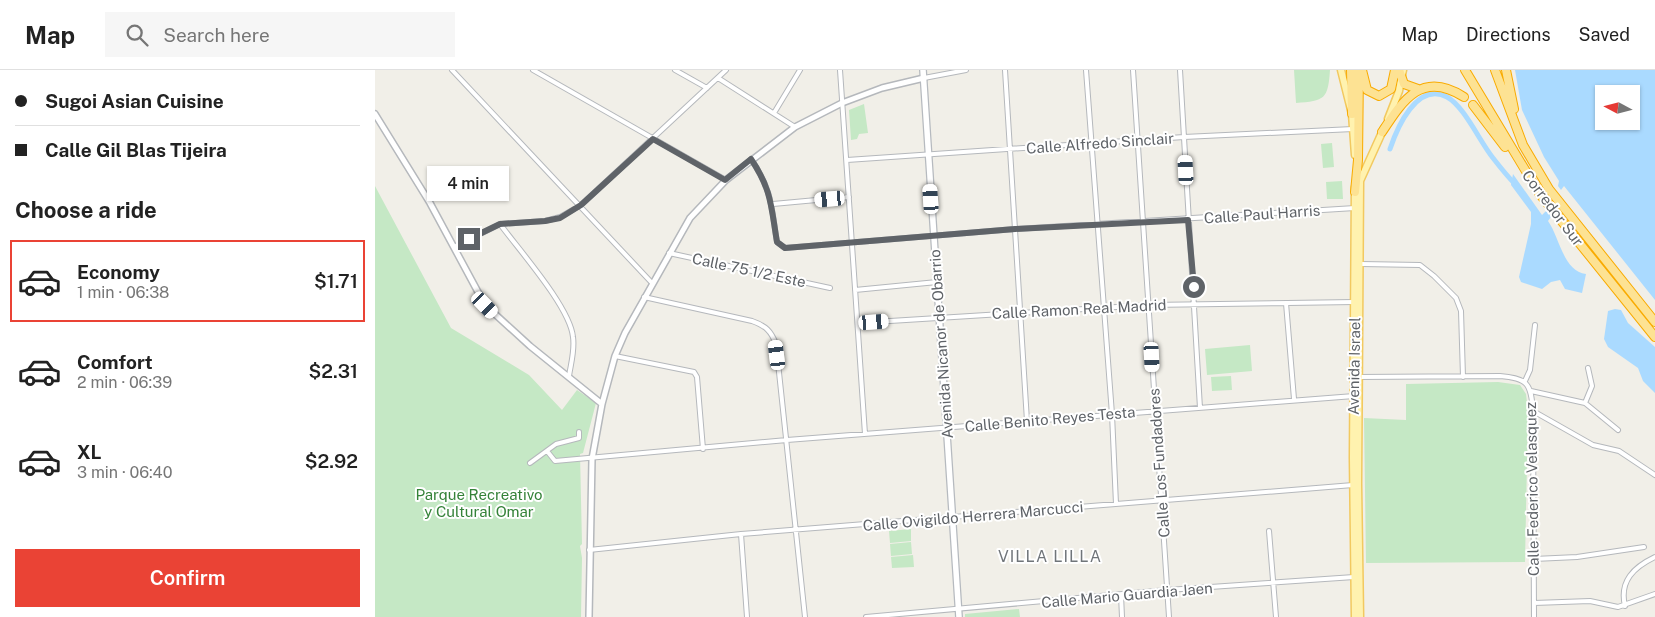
<!DOCTYPE html>
<meta charset="utf-8">
<style>
:root{--surface:#fff;--page:#f6f6f6;--text:#222;--muted:#767676;--line:#e0e0e0;--accent:#ea4335}
body{margin:0;font-family:"Public Sans",sans-serif;background:var(--page);color:var(--text);height:100vh;display:flex;flex-direction:column;font-size:19px;white-space:nowrap}
*{box-sizing:border-box;margin:0}
p{font-size:16px;color:var(--muted)}
.icon{flex:none;width:28px;height:28px;fill:none;stroke:currentColor;stroke-width:2;stroke-linecap:round;stroke-linejoin:round}
.map{position:relative;flex:1;overflow:hidden}
.drawer{display:flex;flex-direction:column;background:var(--surface);width:375px}
.drawer>*{flex:none}
.top-card{display:grid;align-content:center;height:110px;padding:0 15px;background:var(--surface)}
.needle{width:32px;rotate:277deg}
.controls{position:absolute;left:1220px;top:15px;display:grid;gap:10px}
.controls a{display:grid;place-items:center;width:45px;height:45px;border-radius:0px;background:var(--surface);box-shadow:0 1px 4px #0004;font-size:25px}
.end{position:absolute;width:22px;height:22px;margin:-11px;border:6px solid #5f6368;background:#fff;box-shadow:0 0 0 2px #fff}
.from{border-radius:50%}
.bubble{position:absolute;height:35px;border-radius:0px;background:var(--surface);box-shadow:0 1px 4px #0004;font-size:16px;font-weight:600;line-height:35px;text-align:center}
.car{position:absolute;width:15px;height:30px;margin:-15px -8px;border-radius:6px;box-shadow:0 0 4px 1px #0007;background:linear-gradient(#fff 24%,#345 0 40%,#fff 0 76%,#345 0 86%,#fff 0)}
.top-card b{display:flex;align-items:center;gap:18px;height:48px;font-size:19px}
.top-card b+b{border-top:1px solid var(--line)}
.top-card i{width:12px;height:12px;background:var(--text)}
ul{padding:0;list-style:none}
li{display:flex;align-items:center;gap:15px;height:82px;margin:0 10px 8px;padding:0 5px;border:2px solid transparent;border-radius:0px}
li div{flex:1}
li b{display:block;font-size:19px}
li em{font-style:normal;font-weight:600}
li.on{border-color:var(--accent)}
li>.icon{width:45px;height:45px;stroke-width:1.5}
h2{padding:0 15px;font-size:22px;line-height:60px}
.cta{display:flex;gap:10px;margin-top:auto;padding:10px 15px}
.cta a{flex:1;height:58px;border-radius:0px;background:var(--accent);color:#fff;font-size:20px;font-weight:600;line-height:58px;text-align:center}
header{display:flex;align-items:center;gap:30px;box-sizing:border-box;height:70px;padding:0 25px;background:var(--surface);border-bottom:1px solid var(--line)}
header strong{font-size:24px}
nav{display:flex;gap:28px;margin-inline-start:auto;font-size:18px}
.search{width:350px;height:45px;background:var(--page);display:flex;align-items:center;gap:12px;box-sizing:border-box;padding:0 18px;border-radius:0px;color:var(--muted);font-size:19px}
main{display:flex;flex:1;min-height:0}
.map>svg:first-child{display:block}
.green{fill:#c5e8c5}
.water{fill:#aadaff;fill-rule:evenodd}
.lines{fill:none;stroke-linecap:round;stroke-linejoin:round}
.canal{stroke:#aadaff;stroke-width:5}
.minor-casing{stroke:#b5b8bc;stroke-width:6}
.tertiary-casing{stroke:#b5b8bc;stroke-width:8}
.secondary-casing{stroke:#b6babf;stroke-width:8}
.primary-casing{stroke:#f2c960;stroke-width:9}
.motorway-casing{stroke:#f9ab00;stroke-width:10}
.minor{stroke:#fff;stroke-width:4}
.tertiary{stroke:#fff;stroke-width:5}
.secondary{stroke:#fff;stroke-width:5.5}
.primary{stroke:#fff2af;stroke-width:6}
.motorway{stroke:#fde293;stroke-width:8}
.route{stroke:#5f6368;stroke-width:6}
.labels{text-anchor:middle;dominant-baseline:central;stroke-width:4;stroke-linejoin:round;paint-order:stroke}
.street-label{font-size:15px;fill:#5f6368;stroke:#fff}
.park-label{font-size:15px;fill:#348238;stroke:#fff}
.neighbourhood-label{font-size:16px;letter-spacing:1px;fill:#70757a;stroke:#fff}
</style>
<header>
<strong>Map</strong>
<div class="search"><svg class="icon" aria-label="search" viewBox="0 0 24 24"><circle cx="10" cy="10" r="6"/><path d="M15 15l6 6"/></svg>Search here</div>
<nav><a>Map</a><a>Directions</a><a>Saved</a></nav>
</header>
<main>
<section class="drawer">
<div class="top-card">
<b><i class="from"></i>Sugoi Asian Cuisine</b>
<b><i></i>Calle Gil Blas Tijeira</b>
</div>
<h2>Choose a ride</h2>
<ul>
<li class="on"><svg class="icon" aria-label="car" viewBox="0 0 24 24"><path d="M5 17H2v-5l4-1 3-4h7l3 4 3 1v5h-3M9 17h6M6 11h13"/><circle cx="7" cy="17" r="2"/><circle cx="17" cy="17" r="2"/></svg><div><b>Economy</b><p>1 min · 06:38</p></div><em>$1.71</em></li>
<li><svg class="icon" aria-label="car" viewBox="0 0 24 24"><path d="M5 17H2v-5l4-1 3-4h7l3 4 3 1v5h-3M9 17h6M6 11h13"/><circle cx="7" cy="17" r="2"/><circle cx="17" cy="17" r="2"/></svg><div><b>Comfort</b><p>2 min · 06:39</p></div><em>$2.31</em></li>
<li><svg class="icon" aria-label="car" viewBox="0 0 24 24"><path d="M5 17H2v-5l4-1 3-4h7l3 4 3 1v5h-3M9 17h6M6 11h13"/><circle cx="7" cy="17" r="2"/><circle cx="17" cy="17" r="2"/></svg><div><b>XL</b><p>3 min · 06:40</p></div><em>$2.92</em></li>
</ul>
<div class="cta"><a>Confirm</a></div>
</section>
<div class="map">
<svg width="1280" height="547" viewBox="0 0 1280 547">
<rect width="100%" height="100%" fill="#f1efe8"/>
<!-- green -->
<path class="green" d="M919,0H955C953,29 950,31 921,33Z
M489,34L493,63L484,64L482,69L476,70L474,40Z
M957,73L959,97L948,98L946,74Z
M967,111L968,129H952L951,112Z
M0,116L76,258L154,305L187,340L202,320L221,333L208,383L205,384L207,474L205,476L207,488L206,547H0Z
M875,275L877,301L832,305L830,279Z
M856,306L857,320L837,321L836,307Z
M1123,312L1145,315L1151,324L1153,341L1150,492L991,493L989,348L1031,350V314Z
M536,459V471L515,473L514,461Z
M536,472L537,484L516,486L515,474Z
M538,485L539,497L517,498L516,487Z
M644,539L645,547H590V544Z"/>
<!-- water -->
<path class="water" d="M1140,0H1280V230L1189,116L1186,120L1183,116L1184,111L1169,87L1147,40ZM1229,24H1256V51H1229Z
M1138,104L1167,145L1173,139L1178,144L1173,151C1185,168 1188,201 1211,204L1207,223L1190,219L1185,210L1176,212L1167,219L1146,212L1144,207L1156,154V142L1136,115Z
M1240,239L1246,240L1253,253L1280,277V323L1268,311L1263,298L1233,277L1229,269L1233,241Z"/>
<g class="lines">
<!-- canal -->
<path class="canal" d="M1015,79C1022,58 1042,11 1072,27C1089,36 1105,72 1118,88C1125,97 1132,106 1140,114"/>
<!-- minor casing -->
<g class="minor-casing">
<path id="minor" d="M77,0L277,213
M158,0L351,110
M300,0L332,18
M465,0L490,364
M630,0L652,351
M711,0L737,344L741,434
M758,0L794,547
M805,0L825,338
M343,8L420,57
M549,8L591,0
M399,43L425,0
M376,89C398,122 396,136 402,172L410,178L640,159L980,138
M472,90L809,67L978,59
M398,134L474,127
M125,154C144,180 195,237 198,267C200,280 196,293 194,306
M79,177L125,154L170,151L185,147L206,135L351,0
M294,183L455,218
M986,194L1045,195L1059,206L1081,228L1086,241L1088,307
M480,220L562,212
M269,227L377,251C391,256 396,261 401,274L430,547
M911,233L919,329
M483,253L774,235L980,232
M240,286L319,302L322,307L328,379
M983,307L1125,306C1153,308 1156,314 1158,341L1159,547
M1150,311L1155,300L1160,255
M1156,321L1210,333L1243,360
M1210,333L1217,316L1213,298
M1158,341L1218,375L1244,381L1280,405
M172,381L180,391L412,370L979,326
M155,393L181,374L204,368V362
M894,461L901,547
M366,464L372,547
M214,480L366,464L978,415
M1159,489L1202,487L1269,477
M746,525L747,547
M1159,533L1215,531L1243,537L1280,524
M1250,536C1244,511 1259,497 1280,487
M491,547L792,520L979,507"/>
</g>
<!-- tertiary casing -->
<g class="tertiary-casing">
<path id="tertiary" d="M0,44L55,133L110,235L155,276L227,334
M214,547L217,389L227,334L240,286L250,263L315,148L351,110L420,57L467,33L507,18L549,8"/>
</g>
<!-- secondary casing -->
<g class="secondary-casing">
<path id="secondary" d="M548,0L584,547"/>
</g>
<!-- primary casing -->
<g class="primary-casing">
<path id="primary" d="M966,0L977,44L980,85
M1013,49L1024,21L1028,0
M980,547L978,388L980,117
M985,547L983,414L985,111L1009,58"/>
</g>
<!-- motorway casing -->
<g class="motorway-casing">
<path id="motorway" d="M976,0L977,44
M987,0L992,20L1004,26L1016,19L1020,0
M1024,0L1029,14L1043,19
M1090,0L1164,123L1280,267
M1120,0L1148,75L1174,119L1280,252
M1131,0L1139,39
M1098,35L1130,77
M1007,62C1028,30 1047,0 1089,27
M980,122L983,90L984,0"/>
</g>
<!-- minor -->
<use href="#minor" class="minor"/>
<!-- tertiary -->
<use href="#tertiary" class="tertiary"/>
<!-- secondary -->
<use href="#secondary" class="secondary"/>
<!-- primary -->
<use href="#primary" class="primary"/>
<!-- motorway -->
<use href="#motorway" class="motorway"/>
</g>
<g class="lines">
<!-- route -->
<path class="route" d="M94,169L125,154L170,151L185,148L206,135L278,69L350,110L376,89C397,120 396,137 402,172L410,178L640,159L813,150L819,217"/>
</g>
<g class="labels">
<!-- street labels -->
<g class="street-label">
<text transform="translate(725 73) rotate(-4)">Calle Alfredo Sinclair</text>
<text transform="translate(1178 138) rotate(53)">Corredor Sur</text>
<text transform="translate(887 144) rotate(-4)">Calle Paul Harris</text>
<text transform="translate(374 200) rotate(12)">Calle 75 1/2 Este</text>
<text transform="translate(704 239) rotate(-3)">Calle Ramon Real Madrid</text>
<text transform="translate(566 274) rotate(-94)">Avenida Nicanor de Obarrio</text>
<text transform="translate(979 296) rotate(-89)">Avenida Israel</text>
<text transform="translate(675 349) rotate(-5)">Calle Benito Reyes Testa</text>
<text transform="translate(784 393) rotate(-94)">Calle Los Fundadores</text>
<text transform="translate(1157 419) rotate(-91)">Calle Federico Velasquez</text>
<text transform="translate(598 446) rotate(-5)">Calle Ovigildo Herrera Marcucci</text>
<text transform="translate(752 525) rotate(-5)">Calle Mario Guardia Jaen</text>
</g>
<!-- park labels -->
<g class="park-label">
<text x="104" y="424">Parque Recreativo<tspan x="104" dy="17">y Cultural Omar</tspan></text>
</g>
<!-- neighbourhood labels -->
<g class="neighbourhood-label">
<text x="675" y="486">VILLA LILLA</text>
</g>
</g>
</svg>
<div class="controls">
<a><svg class="needle" viewBox="-14 -14 28 28"><path d="M0-13l5 13h-10z" fill="#e53935"/><path d="M0 13l5-13h-10z" fill="#767676"/></svg></a>
</div>
<i class="end from" style="left:819px;top:217px"></i>
<i class="end" style="left:94px;top:169px"></i>
<div class="bubble" style="left:52px;top:96px;width:82px">4 min</div>
<i class="car" style="left:811px;top:100px;rotate:357deg"></i>
<i class="car" style="left:455px;top:129px;rotate:265deg"></i>
<i class="car" style="left:556px;top:129px;rotate:356deg"></i>
<i class="car" style="left:110px;top:235px;rotate:136deg"></i>
<i class="car" style="left:499px;top:252px;rotate:86deg"></i>
<i class="car" style="left:402px;top:285px;rotate:353deg"></i>
<i class="car" style="left:777px;top:287px;rotate:177deg"></i>
</div>
</main>
